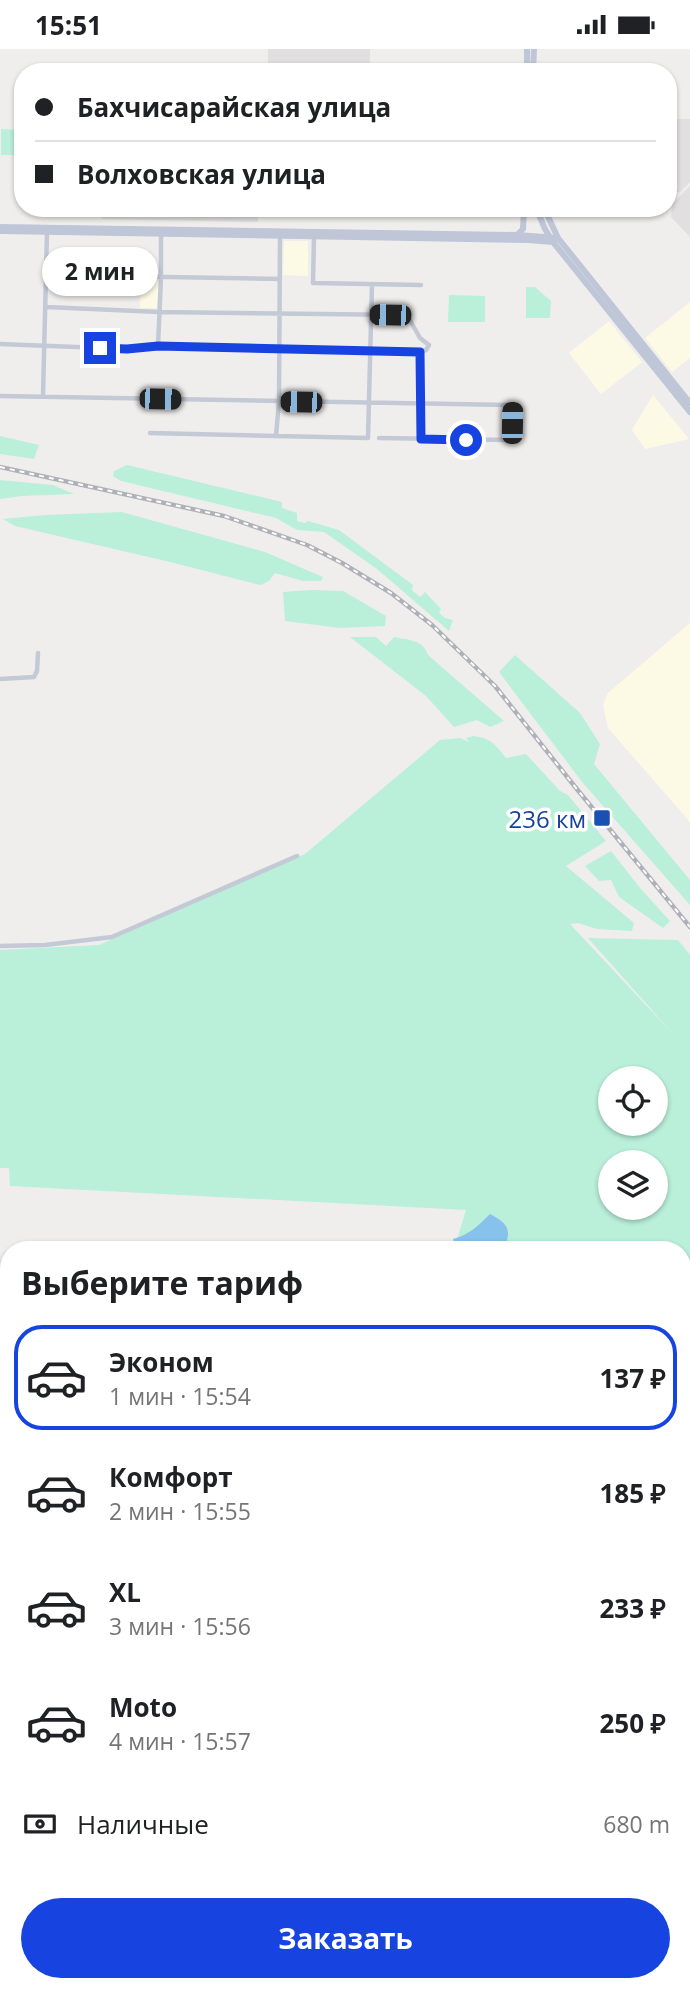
<!DOCTYPE html>
<html lang="ru">
<meta charset="utf-8">
<style>
:root{--surface:#fff;--page:#f6f6f6;--text:#202124;--muted:#757577;--line:#e0e0e0;--accent:#1744e0}
body{margin:0;font-family:"Open Sans",sans-serif;background:var(--page);color:var(--text);height:100vh;display:flex;flex-direction:column;font-size:26px;white-space:nowrap}
*{box-sizing:border-box;margin:0}
p{font-size:23px;color:var(--muted)}
.icon{flex:none;width:38px;height:38px;fill:none;stroke:currentColor;stroke-width:2;stroke-linecap:round;stroke-linejoin:round}
.map{position:relative;flex:1;overflow:hidden}
.sheet{position:absolute;left:0px;top:1192px;width:691px;height:751px;display:flex;flex-direction:column;background:var(--surface);border-radius:28px 28px 0 0;box-shadow:0 2px 5px #0004}
.sheet>*{flex:none}
.banner{position:absolute;left:14px;top:14px;width:663px;height:154px;border-radius:28px;box-shadow:0 2px 5px #0004;display:grid;align-content:center;height:154px;padding:0 21px;background:var(--surface)}
.fabs{position:absolute;left:598px;top:1017px;display:grid;gap:14px}
.fabs a{display:grid;place-items:center;width:70px;height:70px;border-radius:50%;background:var(--surface);box-shadow:0 2px 5px #0004;font-size:35px}
.end{position:absolute;width:32px;height:32px;margin:-16px;border:9px solid #1744e0;background:#fff;box-shadow:0 0 0 4px #fff}
.from{border-radius:50%}
.bubble{position:absolute;height:49px;border-radius:24px;background:var(--surface);box-shadow:0 2px 5px #0004;font-size:23px;font-weight:700;line-height:49px;text-align:center}
.car{position:absolute;width:21px;height:42px;margin:-21px -10px;border-radius:9px;box-shadow:0 0 5px 2px #0007;background:linear-gradient(#222 24%,#8ab4d8 0 40%,#222 0 76%,#8ab4d8 0 86%,#222 0)}
.banner b{display:flex;align-items:center;gap:24px;height:66px;font-size:26px}
.banner b+b{border-top:2px solid var(--line)}
.banner i{width:18px;height:18px;background:var(--text)}
ul{padding:0;list-style:none}
li{display:flex;align-items:center;gap:21px;height:105px;margin:0 14px 10px;padding:0 7px;border:4px solid transparent;border-radius:28px}
li div{flex:1}
li b{display:block;font-size:26px}
li em{font-style:normal;font-weight:700}
li.active{border-color:var(--accent)}
li>.icon{width:63px;height:63px;stroke-width:1.5}
h2{padding:0 21px;font-size:32px;line-height:84px}
.pay{display:flex;align-items:center;gap:18px;height:77px;padding:0 21px;font-size:26px}
.pay p{margin-inline-start:auto}
.cta{display:flex;gap:14px;margin-top:auto;padding:14px 21px}
.cta a{flex:1;height:80px;border-radius:42px;background:var(--accent);color:#fff;font-size:28px;font-weight:700;line-height:80px;text-align:center}
.status{display:flex;justify-content:space-between;align-items:center;height:49px;padding:0 35px;background:var(--surface);direction:ltr}
.status svg{height:19px;fill:currentColor}
.map>svg:first-child{display:block}
.commercial{fill:#fcfae5}
.education{fill:#e1dfdf}
.green{fill:#baefda;fill-rule:evenodd}
.water{fill:#87c2ec}
.lines{fill:none;stroke-linecap:round;stroke-linejoin:round}
.minor{stroke:#c3c9d5;stroke-width:4.5}
.secondary{stroke:#bfc6d7;stroke-width:6}
.rail-casing{stroke:#afb1b8;stroke-width:4.5}
.rail{stroke:#fff;stroke-width:2;stroke-dasharray:5;stroke-linecap:butt}
.route{stroke:#1744e0;stroke-width:9}
.transit-dot{fill:#1a4fb4;stroke:#fff;stroke-width:2.5}
.labels{text-anchor:middle;dominant-baseline:central;stroke-width:7;stroke-linejoin:round;paint-order:stroke}
.transit-label{font-size:24px;fill:#164399;stroke:#fff;text-anchor:end}
</style>
<div class="status"><b>15:51</b><svg viewBox="0 0 49 12"><path d="M0 12V9h3v3zM5 12V6h3v6zM10 12V3h3v9zM15 12V0h3v12zM26 1h20v11H26zM47 4h2v5h-2z"/></svg></div>
<div class="map">
<svg width="690" height="1942" viewBox="0 0 690 1942">
<rect width="100%" height="100%" fill="#f0eeed"/>
<!-- commercial -->
<path class="commercial" d="M284,192H308V227L283,226Z
M141,231L159,232L157,259H140Z
M690,253V309L672,323L645,289Z
M609,272L642,313L601,345L569,304Z
M653,346L689,390L645,400L632,381Z
M690,574V773L608,679L603,656L608,644Z"/>
<!-- education -->
<path class="education" d="M268,0H370V23H268Z
M102,17L194,18V23H102Z
M669,70H690V133L680,143H669Z
M690,137V188L671,168L672,155Z
M102,159H258V173L102,170Z"/>
<!-- green -->
<path class="green" d="M1,80L23,81V106H1Z
M526,238H535L551,252L550,269H526Z
M449,246L485,247V273H448Z
M0,387L39,396L34,410L0,405Z
M127,416L282,453V459L297,464V472L305,474L308,472L339,481L413,536L412,541L420,548L425,543L441,560L439,564L445,569L453,571L449,582L377,520L324,483L297,481L276,469L121,432L113,427L114,422Z
M0,431L53,436L74,445L22,447L0,450Z
M122,463L265,503L323,528L321,532H303L275,524L269,532L260,536L170,513L15,477L3,470L44,466Z
M311,541L343,542L386,567L385,577L340,579L285,572L283,543Z
M350,588H376L386,597L394,588C407,591 423,590 428,606L504,672L490,678L477,671L454,678L426,647Z
M515,606L580,664L600,695L594,715L690,831V856L582,733L499,623Z
M473,687C491,689 495,695 506,709L526,705L560,742L568,746L606,792L566,817L634,874L632,882L597,880L578,874L570,875L674,986L588,889L678,891L690,906V1451L683,1456L682,1200H454L466,1161L10,1137L9,1119H0V901L99,896L305,805L440,691L460,689L469,693L466,689ZM611,1029H656V1074H611ZM611,1113H656V1158H611Z
M611,802L640,839L670,872L663,879L619,848L611,831L599,832L585,817Z
M7,1202H9V1291L0,1286Z
M0,1477L9,1478V1703L5,1701L9,1704V1934H117L112,1942H0Z
M683,1543L690,1550V1942H114L119,1934H682Z"/>
<!-- water -->
<path class="water" d="M490,1165C508,1174 513,1182 503,1200H455L453,1190C469,1186 479,1176 490,1165Z"/>
<g class="lines">
<!-- minor -->
<path class="minor" d="M314,188L313,234L421,236
M46,226L280,230
M46,258L159,263L407,266L420,289L429,296L426,301L420,303
M0,295L127,300L158,297L420,303
M158,297L161,229V185
M420,303L421,390
M0,347L512,356L511,391L379,389
M43,347L47,183
M150,384L368,389L372,235
M276,387L279,352L280,187
M0,630L34,628L37,622L38,604
M0,897L45,896L112,888L297,807
M0,1289L9,1293
M0,1365L9,1370
M0,1424L9,1427
M416,1934L418,1942"/>
<!-- secondary -->
<path class="secondary" d="M527,23V0
M533,23L534,0
M536,159L545,180L553,193L690,363
M544,159L558,189L690,354
M0,178L517,186L558,189
M0,182L528,191L553,193L558,189
M517,186L523,180L524,159"/>
<!-- rail casing -->
<g class="rail-casing">
<path id="rail" d="M0,418L224,467L307,496L342,514L391,544L432,576L495,637L576,739L690,878"/>
</g>
<!-- rail -->
<use href="#rail" class="rail"/>
</g>
<g class="lines">
<!-- route -->
<path class="route" d="M100,299L127,300L158,297L420,303L421,390L466,391"/>
</g>
<!-- markers -->
<rect class="transit-dot" x="593" y="760" width="18" height="18" rx="3.5"/>
<g class="labels">
<!-- transit labels -->
<g class="transit-label">
<text x="586" y="769">236 км</text>
</g>
</g>
</svg>
<div class="fabs">
<a><svg class="icon" aria-label="locate" viewBox="0 0 24 24"><circle cx="12" cy="12" r="6"/><path d="M12 2v4M12 18v4M2 12h4M18 12h4"/></svg></a>
<a><svg class="icon" aria-label="layers" viewBox="0 0 24 24"><path d="M12 4l9 5-9 5-9-5zM3 14l9 5 9-5"/></svg></a>
</div>
<i class="end from" style="left:466px;top:391px"></i>
<i class="end" style="left:100px;top:299px"></i>
<div class="bubble" style="left:42px;top:198px;width:116px">2 мин</div>
<i class="car" style="left:390px;top:266px;rotate:271deg"></i>
<i class="car" style="left:160px;top:350px;rotate:91deg"></i>
<i class="car" style="left:301px;top:353px;rotate:271deg"></i>
<i class="car" style="left:512px;top:374px;rotate:1deg"></i>
<div class="banner">
<b><i class="from"></i>Бахчисарайская улица</b>
<b><i></i>Волховская улица</b>
</div>
<section class="sheet">
<h2>Выберите тариф</h2>
<ul>
<li class="active"><svg class="icon" aria-label="car" viewBox="0 0 24 24"><path d="M5 17H2v-5l4-1 3-4h7l3 4 3 1v5h-3M9 17h6M6 11h13"/><circle cx="7" cy="17" r="2"/><circle cx="17" cy="17" r="2"/></svg><div><b>Эконом</b><p>1 мин · 15:54</p></div><em>137 ₽</em></li>
<li><svg class="icon" aria-label="car" viewBox="0 0 24 24"><path d="M5 17H2v-5l4-1 3-4h7l3 4 3 1v5h-3M9 17h6M6 11h13"/><circle cx="7" cy="17" r="2"/><circle cx="17" cy="17" r="2"/></svg><div><b>Комфорт</b><p>2 мин · 15:55</p></div><em>185 ₽</em></li>
<li><svg class="icon" aria-label="car" viewBox="0 0 24 24"><path d="M5 17H2v-5l4-1 3-4h7l3 4 3 1v5h-3M9 17h6M6 11h13"/><circle cx="7" cy="17" r="2"/><circle cx="17" cy="17" r="2"/></svg><div><b>XL</b><p>3 мин · 15:56</p></div><em>233 ₽</em></li>
<li><svg class="icon" aria-label="car" viewBox="0 0 24 24"><path d="M5 17H2v-5l4-1 3-4h7l3 4 3 1v5h-3M9 17h6M6 11h13"/><circle cx="7" cy="17" r="2"/><circle cx="17" cy="17" r="2"/></svg><div><b>Moto</b><p>4 мин · 15:57</p></div><em>250 ₽</em></li>
</ul>
<div class="pay"><svg class="icon" aria-label="cash" viewBox="0 0 24 24"><path d="M3 7h18v10H3z"/><circle cx="12" cy="12" r="2"/></svg>Наличные<p>680 m</p></div>
<div class="cta"><a>Заказать</a></div>
</section>
</div>
